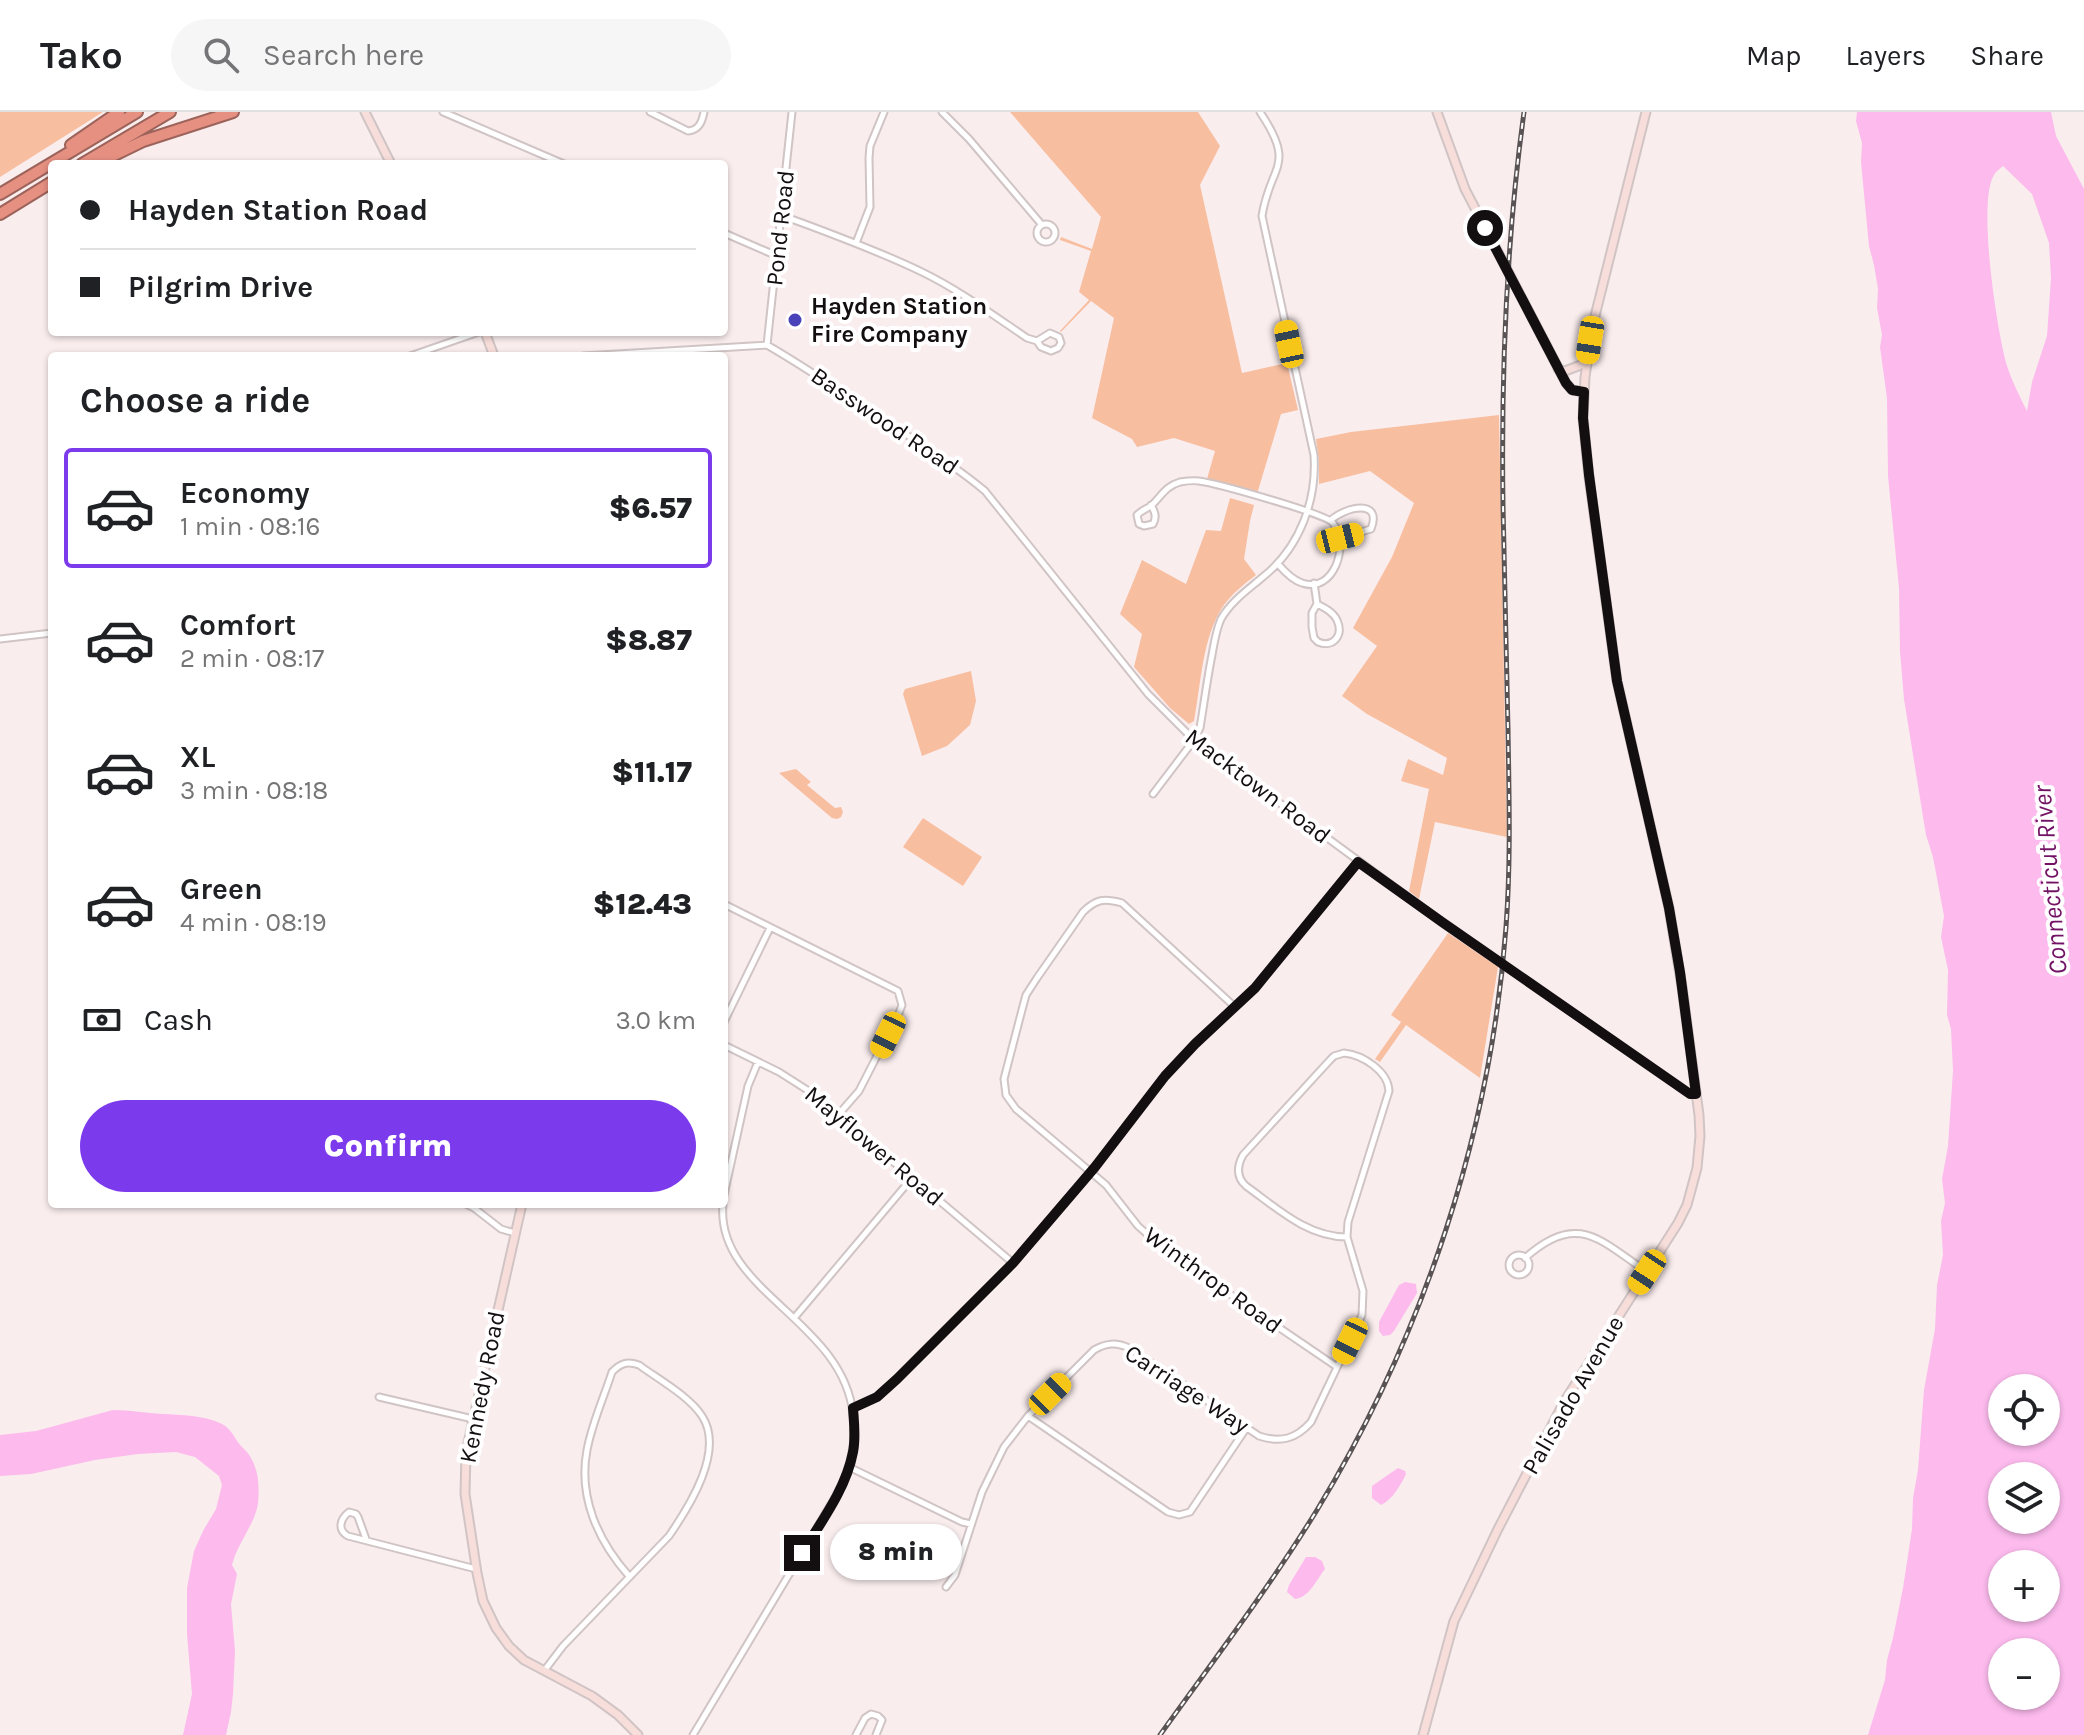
<!DOCTYPE html>
<meta charset="utf-8">
<style>
:root{--surface:#fff;--page:#f6f6f6;--text:#202124;--muted:#757577;--line:#e0e0e0;--accent:#7c3aed}
body{margin:0;font-family:Karla,sans-serif;background:var(--page);color:var(--text);height:100vh;display:flex;flex-direction:column;font-size:30px;white-space:nowrap}
*{box-sizing:border-box;margin:0}
p{font-size:26px;color:var(--muted)}
.icon{flex:none;width:44px;height:44px;fill:none;stroke:currentColor;stroke-width:2;stroke-linecap:round;stroke-linejoin:round}
.map{position:relative;flex:1;overflow:hidden}
.drawer{position:absolute;left:48px;top:240px;width:680px;height:856px;display:flex;flex-direction:column;background:var(--surface);border-radius:8px;box-shadow:0 2px 6px #0004}
.drawer>*{flex:none}
.top-card{position:absolute;left:48px;top:48px;width:680px;height:176px;border-radius:8px;box-shadow:0 2px 6px #0004;display:grid;align-content:center;height:176px;padding:0 32px;background:var(--surface)}
.tools{position:absolute;left:1988px;top:1262px;display:grid;gap:16px}
.tools a{display:grid;place-items:center;width:72px;height:72px;border-radius:50%;background:var(--surface);box-shadow:0 2px 6px #0004;font-size:40px}
.end{position:absolute;width:36px;height:36px;margin:-18px;border:10px solid #130f10;background:#fff;box-shadow:0 0 0 4px #fff}
.from{border-radius:50%}
.bubble{position:absolute;height:56px;border-radius:28px;background:var(--surface);box-shadow:0 2px 6px #0004;font-size:26px;font-weight:800;line-height:56px;text-align:center}
.car{position:absolute;width:24px;height:48px;margin:-24px -12px;border-radius:10px;box-shadow:0 0 6px 2px #0007;background:linear-gradient(#f5c518 24%,#345 0 40%,#f5c518 0 76%,#345 0 86%,#f5c518 0)}
.top-card b{display:flex;align-items:center;gap:28px;height:76px;font-size:30px}
.top-card b+b{border-top:2px solid var(--line)}
.top-card i{width:20px;height:20px;background:var(--text)}
ul{padding:0;list-style:none}
li{display:flex;align-items:center;gap:24px;height:120px;margin:0 16px 12px;padding:0 16px;border:4px solid transparent;border-radius:8px}
li div{flex:1}
li b{display:block;font-size:30px}
li em{font-style:normal;font-weight:800}
li.on{border-color:var(--accent)}
li>.icon{width:72px;height:72px;stroke-width:1.5}
h2{padding:0 32px;font-size:36px;line-height:96px}
.pay{display:flex;align-items:center;gap:20px;height:88px;padding:0 32px;font-size:30px}
.pay p{margin-inline-start:auto}
.cta{display:flex;gap:16px;margin-top:auto;padding:16px 32px}
.cta a{flex:1;height:92px;border-radius:48px;background:var(--accent);color:#fff;font-size:32px;font-weight:800;line-height:92px;text-align:center}
header{display:flex;align-items:center;gap:48px;box-sizing:border-box;height:112px;padding:0 40px;background:var(--surface);border-bottom:2px solid var(--line)}
header strong{font-size:38px}
nav{display:flex;gap:44px;margin-inline-start:auto;font-size:28px}
.search{width:560px;height:72px;background:var(--page);display:flex;align-items:center;gap:20px;box-sizing:border-box;padding:0 28px;border-radius:44px;color:var(--muted);font-size:30px}
.map>svg:first-child{display:block}
.green{fill:#f8bea0}
.water{fill:#fcbaed;fill-rule:evenodd}
.lines{fill:none;stroke-linecap:round;stroke-linejoin:round}
.street-casing{stroke:#d0c4c5;stroke-width:9}
.secondary-casing{stroke:#d0c4c5;stroke-width:11}
.highway-casing{stroke:#9c635a;stroke-width:14}
.street{stroke:#fff;stroke-width:5}
.secondary{stroke:#f8deda;stroke-width:7}
.highway{stroke:#e69082;stroke-width:10}
.rail-casing{stroke:#595354;stroke-width:5}
.rail{stroke:#fff;stroke-width:2;stroke-dasharray:6;stroke-linecap:butt}
.route{stroke:#130f10;stroke-width:10}
.poi-dot{fill:#4942b8;stroke:#fff;stroke-width:3}
.labels{text-anchor:middle;dominant-baseline:central;stroke-width:8;stroke-linejoin:round;paint-order:stroke}
.street-label{font-size:24px;fill:#130f10;stroke:#fff}
.poi-label{font-size:24px;font-weight:bold;fill:#130f10;stroke:#fff;text-anchor:start}
.water-label{font-size:26px;font-style:italic;fill:#721264;stroke:#fff}
</style>
<header>
<strong>Tako</strong>
<div class="search"><svg class="icon" aria-label="search" viewBox="0 0 24 24"><circle cx="10" cy="10" r="6"/><path d="M15 15l6 6"/></svg>Search here</div>
<nav><a>Map</a><a>Layers</a><a>Share</a></nav>
</header>
<div class="map">
<svg width="2084" height="1623" viewBox="0 0 2084 1623">
<rect width="100%" height="100%" fill="#faedee"/>
<!-- green -->
<path class="green" d="M0,0H103L0,65Z
M1010,0H1198L1220,34L1200,73L1242,261L1287,251L1298,298L1281,302L1257,382L1207,367L1215,339L1174,326L1137,335L1132,327L1092,306L1114,206L1091,189L1061,220L1060,219L1089,188L1079,180L1091,139L1060,128L1061,125L1092,137L1101,105Z
M1499,303L1507,725L1435,710L1419,787L1409,779L1429,677L1401,669L1408,647L1443,663L1447,646L1367,602L1342,584L1377,534L1353,516L1392,445L1414,391L1370,359L1319,372V350L1316,327L1351,320Z
M1230,386L1254,393L1250,409L1244,447L1256,463C1244,472 1233,481 1224,493C1202,524 1201,573 1194,609L1189,612L1170,596L1134,555L1142,522L1120,502L1142,448L1186,472L1206,418L1221,419Z
M971,559L976,589L970,613L947,634L922,644L903,582L905,577Z
M796,657L811,670L807,673L835,696L841,695L843,700L841,705L837,707L832,706L779,661Z
M923,706L982,745L963,774L903,735Z
M1448,821L1498,855L1480,966L1406,913L1380,950L1375,947L1401,910L1391,903Z"/>
<!-- water -->
<path class="water" d="M1857,0H2051L2056,24L2084,77V1623H1868L1885,1568L1887,1548L1893,1526L1903,1476L1912,1417L1913,1386L1918,1358L1924,1278L1935,1217L1937,1173L1943,1143L1941,1109L1945,1091L1942,1067L1948,1034L1953,959L1951,917L1947,903L1948,858L1941,825L1944,804L1933,745L1926,723L1904,587L1900,539L1899,476L1888,364L1887,286L1880,235L1882,223L1877,196L1878,177L1874,153L1869,134L1861,50L1862,31L1856,9ZM2003,54L2032,82L2049,131L2051,166L2047,224L2032,270L2027,299C2020,285 2012,269 2007,254C1997,220 1977,90 1994,63C1996,59 2000,57 2003,54ZM2002,1276H2046V1320H2002ZM2002,1364H2046V1408H2002ZM2002,1452H2046V1496H2002ZM2002,1540H2046V1584H2002Z
M1405,1170L1416,1172L1417,1181L1394,1219L1390,1223L1383,1224L1379,1219V1210L1399,1173Z
M113,1298C130,1298 146,1301 162,1302C181,1303 204,1303 222,1312C232,1317 235,1328 242,1335C258,1349 260,1371 258,1391C256,1410 237,1432 232,1453L237,1462L231,1492L235,1539L233,1582L231,1600L226,1623H183L192,1582L187,1522V1476L194,1439L203,1419L216,1397L222,1373L219,1364L195,1345L176,1340L138,1342L95,1348L31,1362L0,1364V1323L36,1319Z
M1398,1356L1405,1359L1406,1362C1401,1373 1392,1388 1381,1393L1372,1386V1374Z
M1306,1445H1315L1322,1449L1325,1457C1317,1467 1309,1486 1295,1487L1287,1480L1289,1473Z"/>
<g class="lines">
<!-- street casing -->
<g class="street-casing">
<path id="street" d="M443,0L564,52
M650,0L688,19C699,18 702,10 704,0
M942,0L969,27L1042,113
M781,105L789,106C834,123 879,139 922,160C959,178 993,203 1027,226L1037,229L1050,221L1059,225L1061,231L1058,236L1051,239L1041,235L1037,229
M1037 121a9 9 0 1 1 18 0a9 9 0 1 1-18 0Z
M724,121L777,144
M856,131L870,95L869,46L870,34L884,0
M767,233L792,0
M410,244L479,220
M583,244L767,233C807,256 844,282 883,307C917,330 953,352 985,379L1148,582L1194,628L1446,813L1690,982H1696
M1151,393C1155,400 1157,405 1153,412L1144,414L1139,412L1137,403C1142,398 1147,397 1152,393C1162,383 1166,374 1180,370C1186,369 1193,368 1199,369C1215,371 1327,402 1333,411C1350,433 1334,482 1302,471C1292,468 1284,459 1278,452
M1331,408C1345,395 1383,386 1371,417L1340,426
M1314,471L1317,492L1312,501V515L1314,526L1318,530C1333,536 1344,524 1337,508C1333,500 1325,496 1317,492
M0,527L52,521
M1153,682L1194,628L1200,616C1204,592 1207,568 1212,543C1214,532 1216,518 1221,507C1231,489 1249,477 1264,464C1300,435 1317,388 1314,343L1262,104C1270,52 1297,55 1260,0
M724,792L898,879L902,893L899,901L859,979L838,1003
M1235,895L1122,791C1104,786 1096,787 1083,800L1037,866L1026,883L1023,894L1004,967L1006,983L1016,997L1106,1073L1138,1114L1165,1138L1337,1255
M724,910L770,816
M724,933L779,960L812,981L1013,1151
M1344,941C1363,943 1388,959 1389,979L1348,1110L1347,1125C1307,1125 1277,1096 1246,1074C1236,1065 1237,1054 1243,1043L1330,948L1334,944Z
M724,1083L748,974L758,950
M466,1092L474,1096L501,1117L515,1121
M1509 1153a10 10 0 1 1 20 0a10 10 0 1 1-20 0Z
M1525,1146C1577,1099 1600,1128 1647,1160
M795,1205L912,1066
M379,1285L473,1307
M853,1296L877,1285L897,1267L1013,1151L1095,1055L1165,964L1195,932L1255,876L1358,750
M1028,1304L1168,1400L1179,1403L1190,1400L1247,1315
M849,1355L962,1410L971,1412
M366,1427L358,1405L356,1402L349,1400C340,1407 337,1418 348,1424L476,1457
M946,1475L955,1463L982,1380L1004,1335L1028,1304L1094,1238C1106,1231 1116,1230 1129,1236L1259,1324C1281,1331 1296,1327 1311,1310L1362,1203L1363,1179L1347,1125
M544,1559L563,1534L669,1424C689,1395 725,1339 702,1304C689,1284 658,1267 639,1253C627,1249 621,1251 612,1260C604,1285 592,1311 587,1338C578,1385 598,1429 629,1464
M693,1623L836,1384C850,1357 857,1333 853,1302C843,1208 715,1179 723,1092
M856,1623L865,1606L871,1602L878,1604L882,1608L876,1623"/>
</g>
<!-- secondary casing -->
<g class="secondary-casing">
<path id="secondary" d="M365,0L391,52
M1437,0L1465,77L1566,271L1572,278L1584,280
M485,220L494,244
M1558,257L1565,259L1586,251
M522,1092L466,1340L465,1382L477,1461L483,1489L496,1516L509,1534L524,1548L592,1584L618,1603L638,1623
M1423,1623L1454,1509L1498,1417L1564,1290L1678,1111L1687,1093L1697,1056L1700,1024L1699,1003L1682,875L1669,796L1617,569L1589,365L1583,306L1585,265L1593,212L1646,0"/>
</g>
<!-- highway casing -->
<g class="highway-casing">
<path id="highway" d="M71,33L119,0
M82,52L170,0
M96,52L143,29L233,0
M0,82L137,0
M0,102L52,70"/>
</g>
<!-- street -->
<use href="#street" class="street"/>
<!-- secondary -->
<use href="#secondary" class="secondary"/>
<!-- highway -->
<use href="#highway" class="highway"/>
<!-- rail casing -->
<g class="rail-casing">
<path id="rail" d="M1160,1623C1213,1549 1269,1476 1317,1398C1424,1222 1491,1020 1506,815C1511,749 1509,683 1508,617C1506,543 1505,469 1503,394C1501,262 1506,131 1524,0"/>
</g>
<!-- rail -->
<use href="#rail" class="rail"/>
</g>
<g class="lines">
<!-- route -->
<path class="route" d="M802,1441C821,1410 846,1377 853,1340C856,1325 854,1311 853,1296L877,1285L897,1267L1013,1151L1095,1055L1165,964L1195,932L1255,876L1358,750L1442,810L1690,982H1696L1680,860L1669,796L1617,569L1589,363L1583,306L1584,280L1572,278L1566,271L1485,116"/>
</g>
<!-- markers -->
<circle class="poi-dot" cx="795" cy="208" r="8"/>
<g class="labels">
<!-- street labels -->
<g class="street-label">
<text transform="translate(780 116) rotate(-84)">Pond Road</text>
<text transform="translate(885 309) rotate(34)">Basswood Road</text>
<text transform="translate(1258 674) rotate(37)">Macktown Road</text>
<text transform="translate(874 1034) rotate(40)">Mayflower Road</text>
<text transform="translate(1213 1168) rotate(36)">Winthrop Road</text>
<text transform="translate(482 1275) rotate(-79)">Kennedy Road</text>
<text transform="translate(1187 1277) rotate(33)">Carriage Way</text>
<text transform="translate(1573 1283) rotate(-60)">Palisado Avenue</text>
</g>
<!-- poi labels -->
<g class="poi-label">
<text x="811" y="194">Hayden Station<tspan x="811" dy="28">Fire Company</tspan></text>
</g>
<!-- water labels -->
<g class="water-label">
<text transform="translate(2050 768) rotate(-95)">Connecticut River</text>
</g>
</g>
</svg>
<div class="tools">
<a><svg class="icon" aria-label="locate" viewBox="0 0 24 24"><circle cx="12" cy="12" r="6"/><path d="M12 2v4M12 18v4M2 12h4M18 12h4"/></svg></a>
<a><svg class="icon" aria-label="layers" viewBox="0 0 24 24"><path d="M12 4l9 5-9 5-9-5zM3 14l9 5 9-5"/></svg></a>
<a>+</a>
<a>−</a>
</div>
<i class="end from" style="left:1485px;top:116px"></i>
<i class="end" style="left:802px;top:1441px"></i>
<div class="bubble" style="left:830px;top:1412px;width:132px">8 min</div>
<i class="car" style="left:1590px;top:228px;rotate:189deg"></i>
<i class="car" style="left:1289px;top:232px;rotate:348deg"></i>
<i class="car" style="left:1340px;top:426px;rotate:76deg"></i>
<i class="car" style="left:888px;top:923px;rotate:206deg"></i>
<i class="car" style="left:1647px;top:1160px;rotate:213deg"></i>
<i class="car" style="left:1350px;top:1229px;rotate:206deg"></i>
<i class="car" style="left:1050px;top:1282px;rotate:45deg"></i>
<div class="top-card">
<b><i class="from"></i>Hayden Station Road</b>
<b><i></i>Pilgrim Drive</b>
</div>
<section class="drawer">
<h2>Choose a ride</h2>
<ul>
<li class="on"><svg class="icon" aria-label="car" viewBox="0 0 24 24"><path d="M5 17H2v-5l4-1 3-4h7l3 4 3 1v5h-3M9 17h6M6 11h13"/><circle cx="7" cy="17" r="2"/><circle cx="17" cy="17" r="2"/></svg><div><b>Economy</b><p>1 min · 08:16</p></div><em>$6.57</em></li>
<li><svg class="icon" aria-label="car" viewBox="0 0 24 24"><path d="M5 17H2v-5l4-1 3-4h7l3 4 3 1v5h-3M9 17h6M6 11h13"/><circle cx="7" cy="17" r="2"/><circle cx="17" cy="17" r="2"/></svg><div><b>Comfort</b><p>2 min · 08:17</p></div><em>$8.87</em></li>
<li><svg class="icon" aria-label="car" viewBox="0 0 24 24"><path d="M5 17H2v-5l4-1 3-4h7l3 4 3 1v5h-3M9 17h6M6 11h13"/><circle cx="7" cy="17" r="2"/><circle cx="17" cy="17" r="2"/></svg><div><b>XL</b><p>3 min · 08:18</p></div><em>$11.17</em></li>
<li><svg class="icon" aria-label="car" viewBox="0 0 24 24"><path d="M5 17H2v-5l4-1 3-4h7l3 4 3 1v5h-3M9 17h6M6 11h13"/><circle cx="7" cy="17" r="2"/><circle cx="17" cy="17" r="2"/></svg><div><b>Green</b><p>4 min · 08:19</p></div><em>$12.43</em></li>
</ul>
<div class="pay"><svg class="icon" aria-label="cash" viewBox="0 0 24 24"><path d="M3 7h18v10H3z"/><circle cx="12" cy="12" r="2"/></svg>Cash<p>3.0 km</p></div>
<div class="cta"><a>Confirm</a></div>
</section>
</div>
